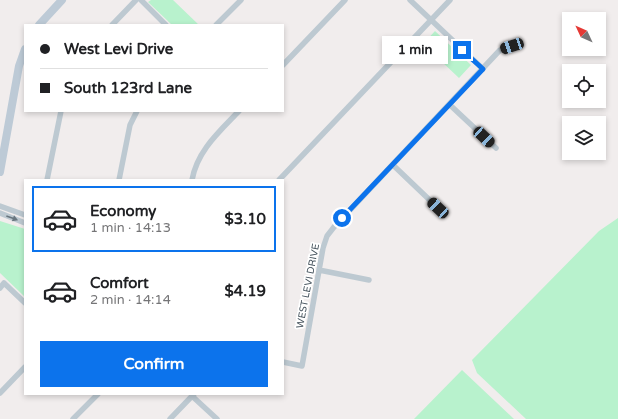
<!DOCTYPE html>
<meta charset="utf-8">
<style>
:root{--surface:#fff;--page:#f6f6f6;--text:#202124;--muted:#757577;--line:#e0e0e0;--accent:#0c73ec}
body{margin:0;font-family:"Varela Round",sans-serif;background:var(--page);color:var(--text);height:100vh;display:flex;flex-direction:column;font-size:15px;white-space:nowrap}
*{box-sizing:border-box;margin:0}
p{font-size:13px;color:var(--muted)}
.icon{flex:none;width:22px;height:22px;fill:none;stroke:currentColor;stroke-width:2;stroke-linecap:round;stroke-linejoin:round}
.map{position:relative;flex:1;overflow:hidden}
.details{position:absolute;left:24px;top:179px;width:260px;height:216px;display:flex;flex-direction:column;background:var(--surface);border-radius:0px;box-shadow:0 2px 6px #0003}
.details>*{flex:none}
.top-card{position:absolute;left:24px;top:24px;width:260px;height:88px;border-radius:0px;box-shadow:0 2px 6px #0003;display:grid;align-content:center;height:88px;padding:0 16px;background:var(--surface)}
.needle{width:26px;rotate:314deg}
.buttons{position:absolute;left:562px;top:12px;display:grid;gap:8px}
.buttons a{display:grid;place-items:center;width:44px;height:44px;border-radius:0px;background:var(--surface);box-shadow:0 2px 6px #0003;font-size:20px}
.end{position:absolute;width:18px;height:18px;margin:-9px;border:5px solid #0c73ec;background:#fff;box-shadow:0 0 0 2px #fff}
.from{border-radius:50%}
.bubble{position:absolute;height:28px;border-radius:0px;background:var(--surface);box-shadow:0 2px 6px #0003;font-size:13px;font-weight:700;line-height:28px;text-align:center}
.car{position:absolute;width:12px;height:24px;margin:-12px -6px;border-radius:5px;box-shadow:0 0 3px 1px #0007;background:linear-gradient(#222 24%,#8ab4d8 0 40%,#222 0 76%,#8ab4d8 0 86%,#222 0)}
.top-card b{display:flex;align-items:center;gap:14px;height:38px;font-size:15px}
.top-card b+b{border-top:1px solid var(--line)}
.top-card i{width:10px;height:10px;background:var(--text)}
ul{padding:7px 0 0;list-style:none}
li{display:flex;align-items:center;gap:12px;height:66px;margin:0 8px 6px;padding:0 8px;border:2px solid transparent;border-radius:0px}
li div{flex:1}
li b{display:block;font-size:15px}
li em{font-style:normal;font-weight:700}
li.selected{border-color:var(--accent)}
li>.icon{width:36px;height:36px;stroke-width:1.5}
.primary-button{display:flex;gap:8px;margin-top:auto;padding:8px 16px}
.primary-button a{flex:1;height:46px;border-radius:0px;background:var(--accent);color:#fff;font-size:16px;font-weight:700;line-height:46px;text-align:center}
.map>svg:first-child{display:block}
.green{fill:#b8f2cd}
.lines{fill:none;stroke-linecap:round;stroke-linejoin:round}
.street{stroke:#bdc9d1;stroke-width:5.5}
.secondary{stroke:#bdcad6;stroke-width:8}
.oneway{fill:#69767f}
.route{stroke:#0c73ec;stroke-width:5}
.labels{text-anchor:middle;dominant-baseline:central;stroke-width:3.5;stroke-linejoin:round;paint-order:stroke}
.street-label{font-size:10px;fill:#45525c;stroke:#fff}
</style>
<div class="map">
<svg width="618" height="419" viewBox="0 0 618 419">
<rect width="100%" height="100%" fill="#f1eded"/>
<!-- green -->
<path class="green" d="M151,0H173L199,25H172L148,2Z
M435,31L471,65L459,78L423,44Z
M618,218V419H526L477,373L472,360L599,231Z
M0,221L25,229V297L0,273Z
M462,370L514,419H414Z"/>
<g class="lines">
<!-- street -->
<path class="street" d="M141,0L166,25
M410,0L483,69
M112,25L136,0
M216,25L241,0
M283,65L345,0
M450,105L496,148
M393,165L438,208
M47,180L61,111
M119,180L130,125L137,111
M192,180C197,151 219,132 239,111
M279,180L450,0
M0,206L25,215
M0,213L25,223
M319,270L369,280
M0,288L4,283L25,303
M283,362L302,366L323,248L327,236L334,227L500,50L512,46
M0,393L25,367
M192,396L217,419
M73,419L98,394
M170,419L194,394"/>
<!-- secondary -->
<path class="secondary" d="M39,25L62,0
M0,172L19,66L25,49"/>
</g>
<!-- one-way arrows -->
<defs><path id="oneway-solid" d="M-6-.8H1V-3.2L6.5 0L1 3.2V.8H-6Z"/></defs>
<use class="oneway" href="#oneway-solid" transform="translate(12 218) rotate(20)"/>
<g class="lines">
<!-- route -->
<path class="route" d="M342,218L483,69L462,50"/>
</g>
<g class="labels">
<!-- street labels -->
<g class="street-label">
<text transform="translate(308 286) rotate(-79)">WEST LEVI DRIVE</text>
</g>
</g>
</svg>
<div class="buttons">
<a><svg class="needle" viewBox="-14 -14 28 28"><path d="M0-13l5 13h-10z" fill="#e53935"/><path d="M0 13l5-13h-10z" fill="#757577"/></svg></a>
<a><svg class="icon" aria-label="locate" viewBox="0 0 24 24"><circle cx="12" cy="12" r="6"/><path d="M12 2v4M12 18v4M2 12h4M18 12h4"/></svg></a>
<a><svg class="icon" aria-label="layers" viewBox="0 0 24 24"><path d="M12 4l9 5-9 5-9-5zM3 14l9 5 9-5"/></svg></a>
</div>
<i class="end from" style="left:342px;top:218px"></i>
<i class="end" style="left:462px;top:50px"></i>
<div class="bubble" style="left:382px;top:36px;width:66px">1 min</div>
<i class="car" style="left:512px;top:46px;rotate:252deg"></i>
<i class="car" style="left:484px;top:137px;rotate:133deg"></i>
<i class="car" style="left:438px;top:208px;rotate:313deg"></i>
<div class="top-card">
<b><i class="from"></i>West Levi Drive</b>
<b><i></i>South 123rd Lane</b>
</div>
<section class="details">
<ul>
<li class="selected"><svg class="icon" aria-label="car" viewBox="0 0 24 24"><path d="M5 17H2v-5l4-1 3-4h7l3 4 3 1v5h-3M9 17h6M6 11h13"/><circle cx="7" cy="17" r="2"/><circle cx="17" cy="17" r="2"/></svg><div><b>Economy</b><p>1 min · 14:13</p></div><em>$3.10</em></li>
<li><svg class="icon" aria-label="car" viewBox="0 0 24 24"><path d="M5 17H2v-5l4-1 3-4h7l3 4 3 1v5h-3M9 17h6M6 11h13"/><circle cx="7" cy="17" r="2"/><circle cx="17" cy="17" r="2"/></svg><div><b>Comfort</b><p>2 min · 14:14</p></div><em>$4.19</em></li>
</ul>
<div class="primary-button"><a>Confirm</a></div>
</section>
</div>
